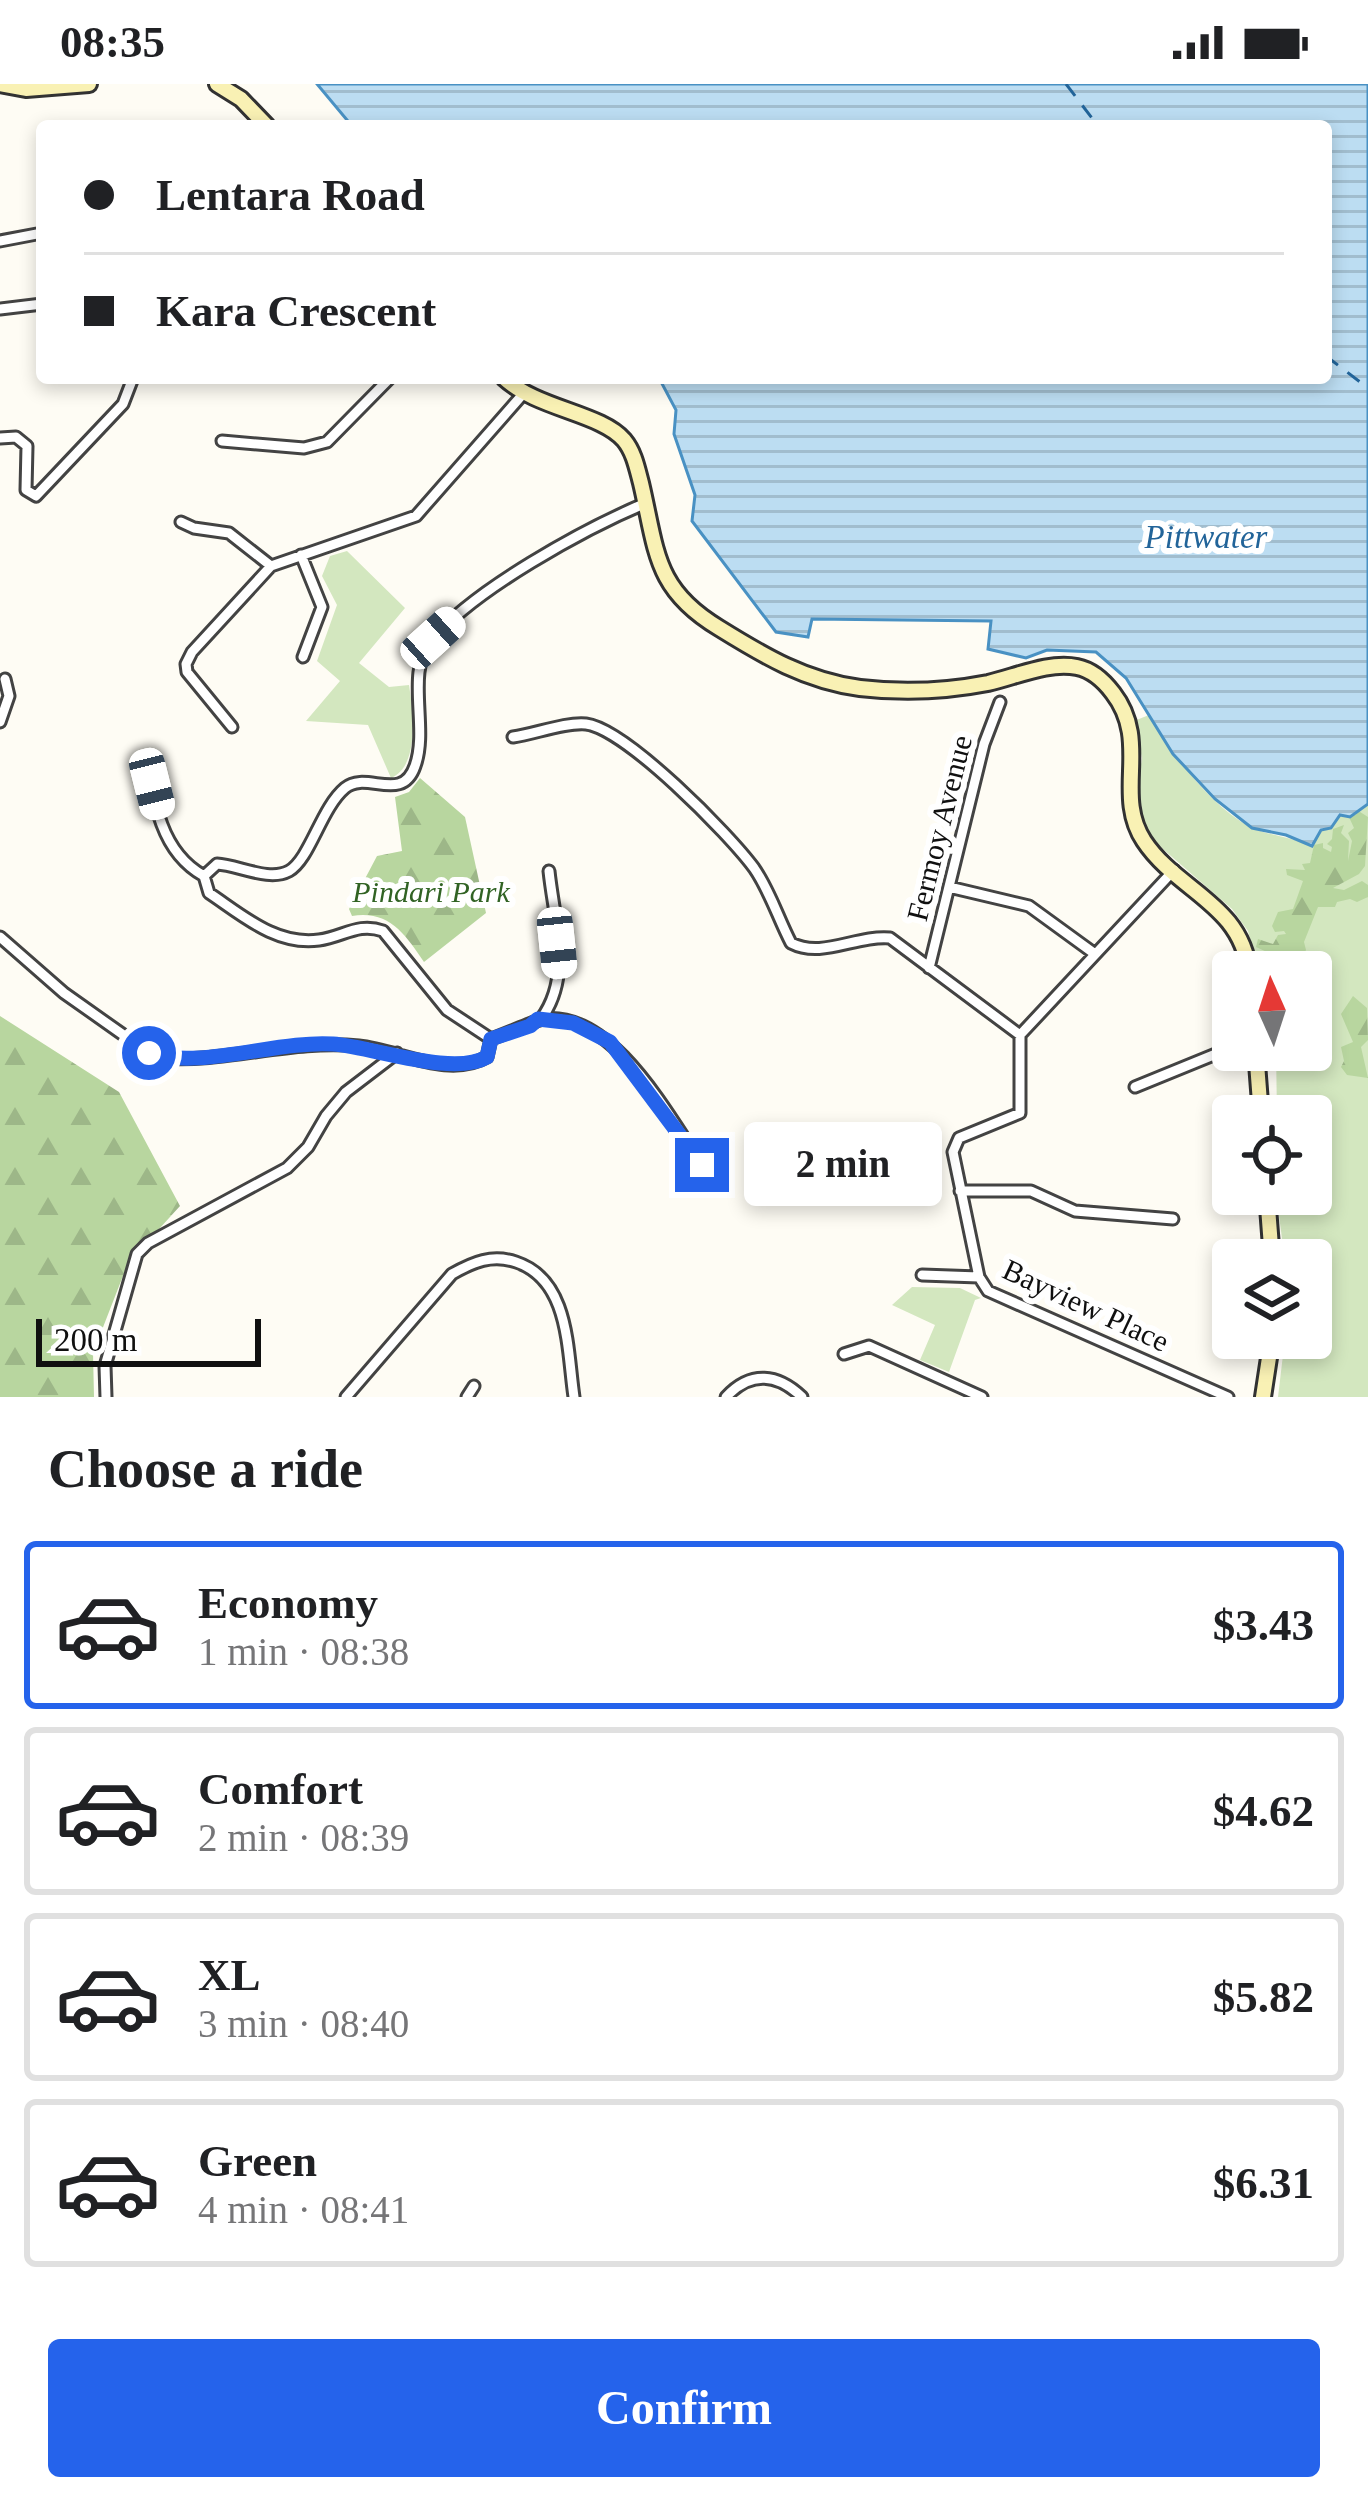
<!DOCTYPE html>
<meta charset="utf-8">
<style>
:root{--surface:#fff;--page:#f6f6f6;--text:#202124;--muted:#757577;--line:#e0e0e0;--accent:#2563eb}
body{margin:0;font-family:"Times New Roman",serif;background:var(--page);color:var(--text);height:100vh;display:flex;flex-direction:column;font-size:45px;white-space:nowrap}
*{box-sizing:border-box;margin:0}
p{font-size:39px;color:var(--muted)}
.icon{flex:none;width:66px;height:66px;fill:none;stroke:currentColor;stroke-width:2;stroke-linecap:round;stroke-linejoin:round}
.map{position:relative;height:1313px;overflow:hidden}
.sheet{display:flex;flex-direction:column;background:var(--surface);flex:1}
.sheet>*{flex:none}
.guide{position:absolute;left:36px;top:36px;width:1296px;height:264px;border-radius:12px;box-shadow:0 6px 18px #0003;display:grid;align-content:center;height:264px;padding:0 48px;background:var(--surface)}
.needle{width:78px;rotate:357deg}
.fabs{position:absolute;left:1212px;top:867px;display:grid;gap:24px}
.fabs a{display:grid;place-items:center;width:120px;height:120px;border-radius:12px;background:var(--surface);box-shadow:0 6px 18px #0003;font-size:60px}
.scale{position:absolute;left:36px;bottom:30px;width:225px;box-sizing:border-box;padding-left:12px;border:6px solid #101010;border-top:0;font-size:33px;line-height:42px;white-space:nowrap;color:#101010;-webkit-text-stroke:9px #fff;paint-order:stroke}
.end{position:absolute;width:54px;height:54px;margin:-27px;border:15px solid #2563eb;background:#fff;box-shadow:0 0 0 6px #fff}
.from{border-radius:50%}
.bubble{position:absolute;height:84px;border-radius:12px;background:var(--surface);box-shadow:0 6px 18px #0003;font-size:39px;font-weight:600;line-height:84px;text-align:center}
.car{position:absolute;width:36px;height:72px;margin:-36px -18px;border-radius:15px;box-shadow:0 0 9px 3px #0007;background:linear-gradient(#fff 24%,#345 0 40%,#fff 0 76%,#345 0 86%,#fff 0)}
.guide b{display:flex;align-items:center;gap:42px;height:114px;font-size:45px}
.guide b+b{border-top:3px solid var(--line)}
.guide i{width:30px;height:30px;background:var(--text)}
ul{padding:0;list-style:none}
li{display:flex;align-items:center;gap:36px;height:168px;margin:0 24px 18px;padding:0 24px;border:6px solid var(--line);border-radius:12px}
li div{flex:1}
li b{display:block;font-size:45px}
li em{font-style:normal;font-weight:600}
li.current{border-color:var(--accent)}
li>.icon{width:108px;height:108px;stroke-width:1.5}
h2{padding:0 48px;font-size:54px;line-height:144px}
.button{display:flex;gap:24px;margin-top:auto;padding:24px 48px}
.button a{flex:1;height:138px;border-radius:12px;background:var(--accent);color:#fff;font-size:48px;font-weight:600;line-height:138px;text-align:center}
.status{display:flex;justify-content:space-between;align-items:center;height:84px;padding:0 60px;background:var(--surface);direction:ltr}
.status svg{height:33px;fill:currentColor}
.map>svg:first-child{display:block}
.green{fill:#d3e7bf}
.forest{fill:url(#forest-firs)}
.water{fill:url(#water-rules);stroke:#4991c3;stroke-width:3}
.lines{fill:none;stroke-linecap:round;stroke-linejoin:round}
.ferry{stroke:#226499;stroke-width:3;stroke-dasharray:15 12;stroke-linecap:butt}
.minor-casing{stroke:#434343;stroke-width:15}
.secondary-casing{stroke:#323232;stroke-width:20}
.minor{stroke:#fff;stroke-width:9}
.secondary{stroke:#f9f1b4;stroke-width:14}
.route{stroke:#2563eb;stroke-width:15}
.labels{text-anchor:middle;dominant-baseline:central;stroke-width:12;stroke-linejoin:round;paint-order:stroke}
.street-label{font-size:30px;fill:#101010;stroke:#fff}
.park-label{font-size:30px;font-style:italic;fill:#316324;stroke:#fff}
.water-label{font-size:33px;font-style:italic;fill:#226499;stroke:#fff}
</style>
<div class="status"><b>08:35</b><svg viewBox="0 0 49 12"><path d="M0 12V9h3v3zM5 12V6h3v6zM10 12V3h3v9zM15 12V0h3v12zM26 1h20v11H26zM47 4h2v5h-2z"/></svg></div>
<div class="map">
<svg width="1368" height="1313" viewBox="0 0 1368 1313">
<defs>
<pattern id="forest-firs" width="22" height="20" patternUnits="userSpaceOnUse" patternTransform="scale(3)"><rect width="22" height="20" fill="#b8d69f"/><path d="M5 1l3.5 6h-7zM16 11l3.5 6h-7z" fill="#9db788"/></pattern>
<pattern id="water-rules" width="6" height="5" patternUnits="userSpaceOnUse" patternTransform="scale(3)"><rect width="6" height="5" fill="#bcddf2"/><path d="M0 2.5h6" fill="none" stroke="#a1bdce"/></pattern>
</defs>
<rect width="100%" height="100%" fill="#fefcf4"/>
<!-- green -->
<path class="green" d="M347,467L405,524L359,579L389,603L409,601C413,627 420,682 391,694L368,641L306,637L340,597L317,577L337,521L322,492L330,472Z
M1149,631C1174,671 1207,719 1250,743C1263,750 1294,754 1312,762L1321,746L1331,744L1340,731L1355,730L1368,720V1313H1278L1285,1254H1311V1176H1285L1276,1110H1311V1032H1277L1276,966H1311V888H1259L1248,847L1232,825L1156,759L1142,738L1138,701L1142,674L1134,637Z
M912,1203L960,1204L981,1214L975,1216L949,1288L920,1276L935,1241L892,1221Z"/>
<!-- forest -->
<path class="forest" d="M420,694L465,733L486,829L424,878C405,850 389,826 352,832L349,825L377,772L402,767L395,713L409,708Z
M1357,726L1368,733L1365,782L1359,790L1333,804L1344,806L1362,797L1368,801V813L1357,818L1350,815L1337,818L1335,823H1318L1304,858L1306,866L1295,888H1261L1269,885L1265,874L1269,869L1256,863L1258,855L1273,860L1278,851L1286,850L1284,847L1275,848L1272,842L1278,828L1293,825L1303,797L1287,791L1286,785L1305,786L1302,780L1310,779L1314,761L1323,759V764L1331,768L1332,763L1327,760L1332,755L1333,745L1344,741L1341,749L1349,757L1348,777L1352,757L1348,749L1354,744L1348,731H1356Z
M1353,912L1367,924L1368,956L1361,963L1368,994L1347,991L1341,983L1344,977L1341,963L1353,958L1341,930Z
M0,932L119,1008L180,1122L128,1179L93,1269L94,1313H0Z"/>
<!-- water -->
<path class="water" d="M317,0H1368V720L1350,733L1340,731L1331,744L1321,746L1312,762L1286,751L1252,744L1215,715L1173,670L1126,594L1096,568L1047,566L1026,574L988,565L991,537L812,535L808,553L776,548L692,437L695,411L674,350L676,326L659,294H1326V42H352Z"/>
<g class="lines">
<!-- ferry -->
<path class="ferry" d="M1066,0L1098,42
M1326,272L1368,304"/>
<!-- minor casing -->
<g class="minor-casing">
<path id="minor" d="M0,157L42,149
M0,225L42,220
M0,354L16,353L27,362L26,406L36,412L123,320L133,294
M222,357L304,364L327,358L390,294
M181,438L194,444L229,449L271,482
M301,471L322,523L303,573
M0,638L9,612L5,595
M232,643L187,588L186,580L192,568L271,482L416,432L523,310
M513,653C535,650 565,638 586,640C626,645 729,750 754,784C770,807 778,834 791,859C822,875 856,851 890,854L1020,951
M149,673C153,718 161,768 204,792
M949,803L1029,822L1095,870
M0,853L64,909L149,969L162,974C227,979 292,955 359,962C399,966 448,995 487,973L491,955
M929,884L984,660L1000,618
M541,935C573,892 554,836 549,787
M1020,951L1174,786
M491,955L447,926L383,847C358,838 343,853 319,856C276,862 242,831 209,809L204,792L217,780C238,781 269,798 289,787C310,775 321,724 345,704C366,686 402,720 415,682C429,644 405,588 431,557C473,506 584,445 646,419
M491,955C503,951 537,936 543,935C613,926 668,1032 702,1081
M1135,1003L1233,963
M960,1107H1031L1075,1127L1173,1135
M922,1191L979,1193L988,1207L1228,1313
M979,1193L953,1068L959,1054L1020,1029V951
M844,1270L869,1262L982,1313
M106,1313L105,1282L137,1170L148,1159L287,1084L308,1063L326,1032L346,1008L397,969
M346,1313L452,1190C473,1178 492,1170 516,1178C570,1196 567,1266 574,1313
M467,1313L474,1302
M726,1313C751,1286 778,1290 802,1313"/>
</g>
<!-- secondary casing -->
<g class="secondary-casing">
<path id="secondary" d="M0,0L26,5L89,0
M217,0L241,15L267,42
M504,294C537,325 601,329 624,356C634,368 637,384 641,399C657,467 654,505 719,544C764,572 806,597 860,604C902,609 947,607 988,599C1015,593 1049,577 1077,583C1092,586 1104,597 1113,609C1151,658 1113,710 1144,757C1177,807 1242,820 1249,888
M1256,966L1261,1032
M1267,1110L1272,1176
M1263,1313L1272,1254"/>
</g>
<!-- minor -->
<use href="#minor" class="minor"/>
<!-- secondary -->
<use href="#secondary" class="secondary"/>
</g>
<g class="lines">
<!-- route -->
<path class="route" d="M149,969C199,986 278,956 333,960C374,963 453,993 487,973L491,955L530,942L538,935L573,939L610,958L702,1081"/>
</g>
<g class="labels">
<!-- street labels -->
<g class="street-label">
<text transform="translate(939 744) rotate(-76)">Fermoy Avenue</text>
<text transform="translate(1086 1221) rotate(25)">Bayview Place</text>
</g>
<!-- park labels -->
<g class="park-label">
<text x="431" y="807">Pindari Park</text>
</g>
<!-- water labels -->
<g class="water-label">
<text x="1206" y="453">Pittwater</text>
</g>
</g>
</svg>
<div class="fabs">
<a><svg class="needle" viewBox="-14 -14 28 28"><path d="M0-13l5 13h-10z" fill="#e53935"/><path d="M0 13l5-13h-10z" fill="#757577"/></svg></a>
<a><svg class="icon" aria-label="locate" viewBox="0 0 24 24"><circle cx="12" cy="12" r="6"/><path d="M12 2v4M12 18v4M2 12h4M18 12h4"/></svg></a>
<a><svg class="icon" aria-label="layers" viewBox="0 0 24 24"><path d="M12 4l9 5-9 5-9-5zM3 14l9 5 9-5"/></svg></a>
</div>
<div class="scale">200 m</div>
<i class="end from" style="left:149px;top:969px"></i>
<i class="end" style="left:702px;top:1081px"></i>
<div class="bubble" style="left:744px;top:1038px;width:198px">2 min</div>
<i class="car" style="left:433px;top:554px;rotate:48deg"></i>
<i class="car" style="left:152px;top:700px;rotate:166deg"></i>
<i class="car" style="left:557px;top:859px;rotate:174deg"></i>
<div class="guide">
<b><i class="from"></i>Lentara Road</b>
<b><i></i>Kara Crescent</b>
</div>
</div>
<section class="sheet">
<h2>Choose a ride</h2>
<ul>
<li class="current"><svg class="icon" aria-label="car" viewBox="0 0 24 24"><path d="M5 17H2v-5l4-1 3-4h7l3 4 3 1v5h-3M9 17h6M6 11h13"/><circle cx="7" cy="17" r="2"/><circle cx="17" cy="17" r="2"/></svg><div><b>Economy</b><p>1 min · 08:38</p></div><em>$3.43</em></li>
<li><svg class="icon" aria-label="car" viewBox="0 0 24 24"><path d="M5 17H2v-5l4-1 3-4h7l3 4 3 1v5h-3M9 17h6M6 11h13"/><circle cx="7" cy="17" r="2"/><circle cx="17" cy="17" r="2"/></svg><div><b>Comfort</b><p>2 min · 08:39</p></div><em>$4.62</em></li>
<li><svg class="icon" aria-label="car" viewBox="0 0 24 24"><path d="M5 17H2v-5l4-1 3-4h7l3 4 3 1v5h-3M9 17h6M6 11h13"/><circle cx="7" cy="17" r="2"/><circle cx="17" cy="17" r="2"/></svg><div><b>XL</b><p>3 min · 08:40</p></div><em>$5.82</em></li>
<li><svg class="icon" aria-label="car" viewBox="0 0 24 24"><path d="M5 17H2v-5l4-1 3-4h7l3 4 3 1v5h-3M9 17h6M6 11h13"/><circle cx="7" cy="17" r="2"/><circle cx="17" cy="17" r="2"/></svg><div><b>Green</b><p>4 min · 08:41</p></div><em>$6.31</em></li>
</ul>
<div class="button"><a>Confirm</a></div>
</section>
